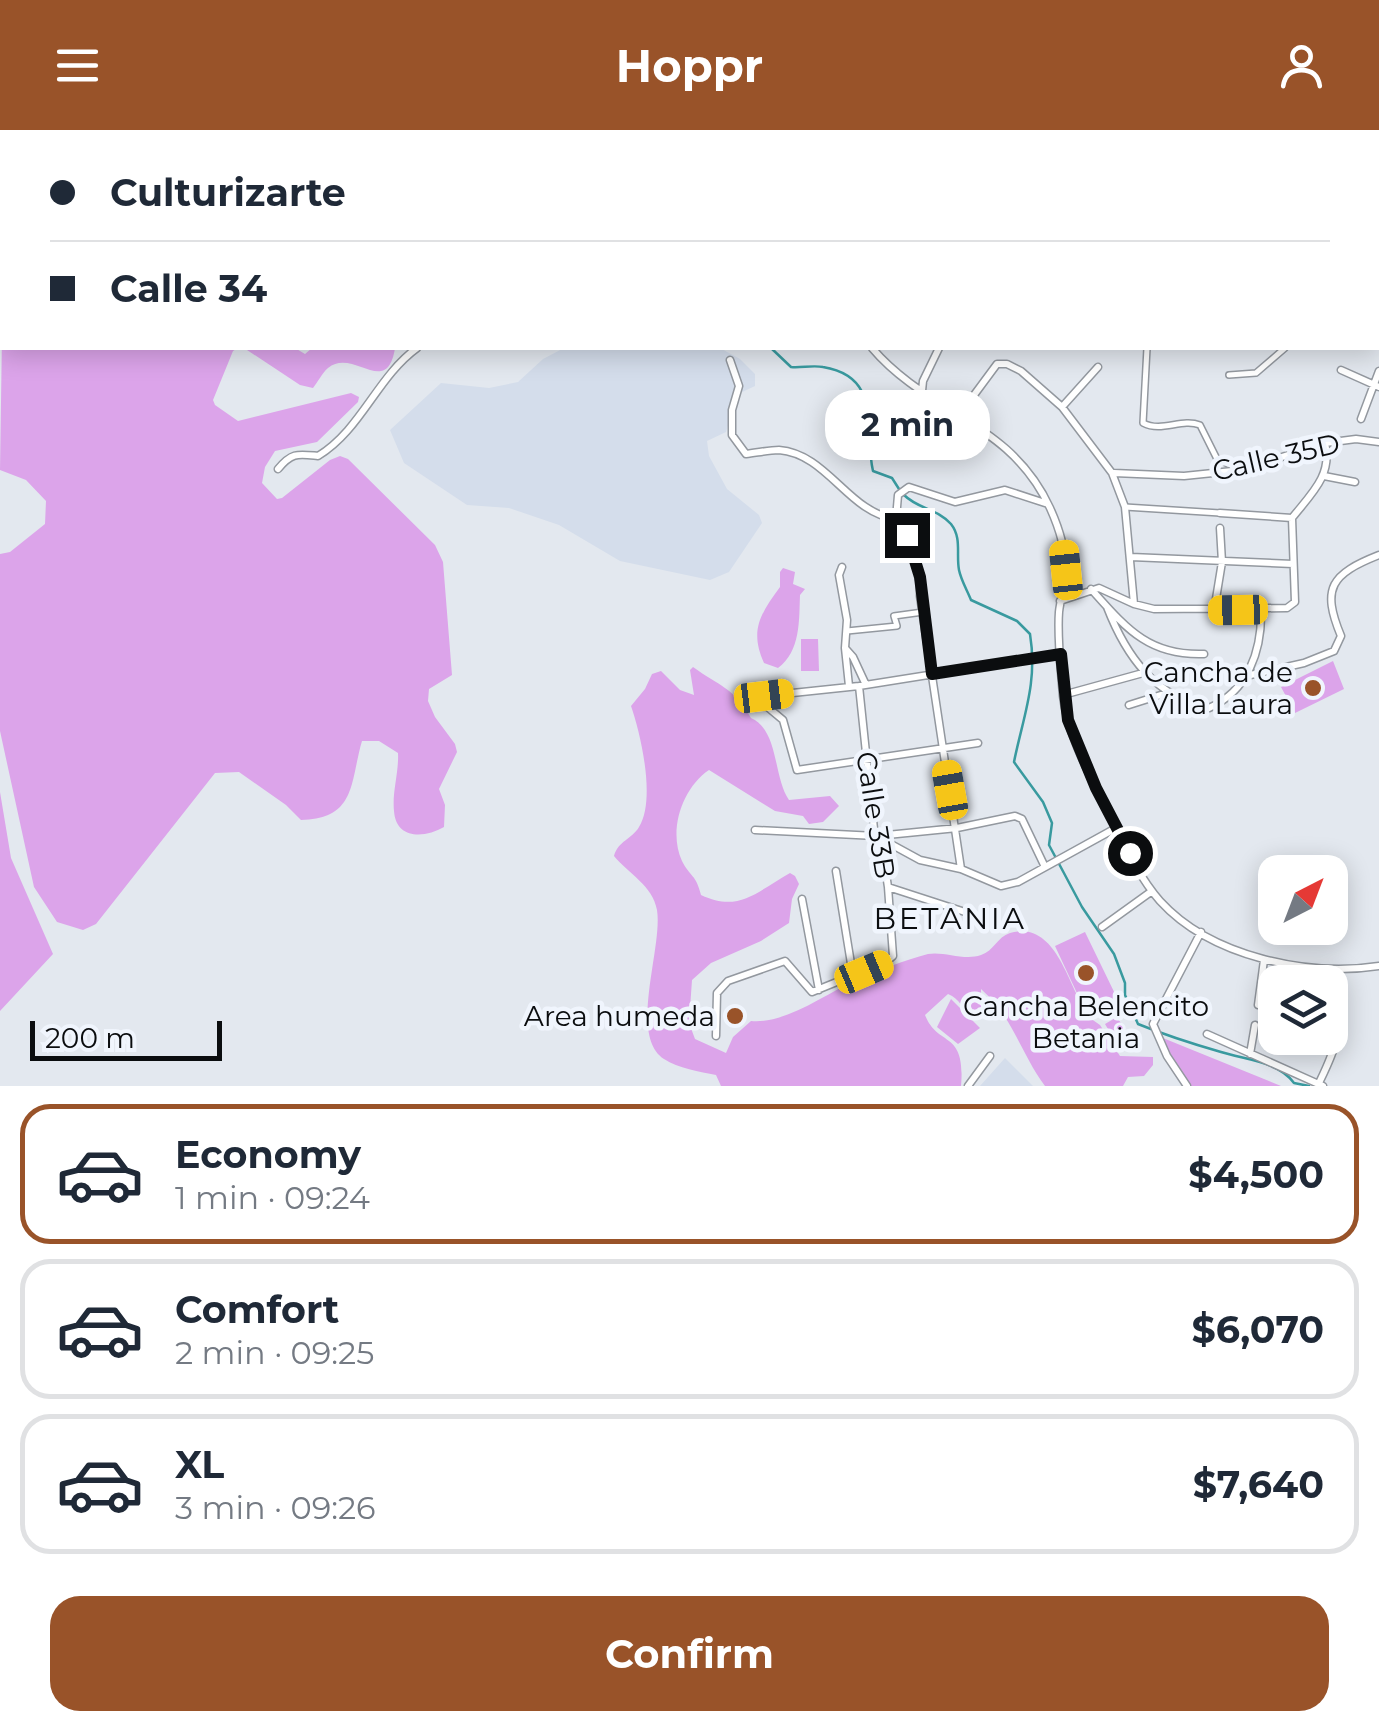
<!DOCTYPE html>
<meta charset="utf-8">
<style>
:root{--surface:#fff;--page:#f6f6f7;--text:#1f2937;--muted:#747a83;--line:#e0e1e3;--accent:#995329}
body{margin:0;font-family:Montserrat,sans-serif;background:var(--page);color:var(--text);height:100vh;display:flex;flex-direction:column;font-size:38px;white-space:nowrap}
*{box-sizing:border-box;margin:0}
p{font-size:32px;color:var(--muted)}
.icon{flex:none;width:55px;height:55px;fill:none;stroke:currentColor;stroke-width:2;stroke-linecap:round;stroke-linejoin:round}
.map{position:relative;height:956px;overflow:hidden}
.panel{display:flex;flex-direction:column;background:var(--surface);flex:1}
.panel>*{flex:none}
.guide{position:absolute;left:0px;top:0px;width:1380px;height:220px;box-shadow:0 5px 25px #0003;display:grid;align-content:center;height:220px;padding:0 50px;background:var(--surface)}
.needle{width:65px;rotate:42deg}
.buttons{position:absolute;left:1258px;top:725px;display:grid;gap:20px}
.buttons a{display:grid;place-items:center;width:90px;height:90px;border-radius:20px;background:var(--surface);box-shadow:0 5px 25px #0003;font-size:50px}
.scale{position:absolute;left:30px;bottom:25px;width:192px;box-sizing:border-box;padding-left:10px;border:5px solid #0b0d0f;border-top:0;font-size:28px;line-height:35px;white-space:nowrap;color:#0b0d0f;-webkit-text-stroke:8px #f0f5fd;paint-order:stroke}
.end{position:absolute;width:45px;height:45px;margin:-22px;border:12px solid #0b0d0f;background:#fff;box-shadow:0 0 0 5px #fff}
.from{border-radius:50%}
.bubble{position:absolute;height:70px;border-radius:30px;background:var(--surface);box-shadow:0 5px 25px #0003;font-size:32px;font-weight:700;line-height:70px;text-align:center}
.car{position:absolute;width:30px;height:60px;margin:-30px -15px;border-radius:12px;box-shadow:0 0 8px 2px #0007;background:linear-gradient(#f5c518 24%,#345 0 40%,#f5c518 0 76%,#345 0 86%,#f5c518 0)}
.guide b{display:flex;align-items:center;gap:35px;height:95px;font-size:38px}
.guide b+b{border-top:2px solid var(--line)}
.guide i{width:25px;height:25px;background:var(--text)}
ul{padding:18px 0 0;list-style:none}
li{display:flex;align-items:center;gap:30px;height:140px;margin:0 20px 15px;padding:0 30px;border:5px solid var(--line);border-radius:30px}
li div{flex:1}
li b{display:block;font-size:38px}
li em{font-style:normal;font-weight:700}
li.active{border-color:var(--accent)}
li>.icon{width:90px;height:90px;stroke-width:1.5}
.primary-button{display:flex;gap:20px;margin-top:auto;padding:20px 50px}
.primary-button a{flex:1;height:115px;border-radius:30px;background:var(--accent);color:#fff;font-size:40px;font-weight:700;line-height:115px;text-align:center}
header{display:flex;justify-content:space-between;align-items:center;height:130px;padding:0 50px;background:var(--accent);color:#fff;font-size:45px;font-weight:700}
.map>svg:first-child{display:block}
.built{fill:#d4ddeb}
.green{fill:#dca4ea}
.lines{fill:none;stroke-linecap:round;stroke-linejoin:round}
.stream{stroke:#399a9f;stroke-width:2.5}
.pedestrian-casing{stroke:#93989f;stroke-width:8}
.minor-casing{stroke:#93989f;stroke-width:9}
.pedestrian{stroke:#fff;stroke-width:5}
.minor{stroke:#fff;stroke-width:6}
.route{stroke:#0b0d0f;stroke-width:12}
.poi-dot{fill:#995329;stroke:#f0f5fd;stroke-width:4}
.labels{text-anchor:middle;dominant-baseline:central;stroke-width:9;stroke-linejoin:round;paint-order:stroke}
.street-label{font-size:28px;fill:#0b0d0f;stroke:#f0f5fd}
.poi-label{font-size:28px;fill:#0b0d0f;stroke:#f0f5fd;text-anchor:end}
.neighbourhood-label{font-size:30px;letter-spacing:2.5px;fill:#0b0d0f;stroke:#f0f5fd}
</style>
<header><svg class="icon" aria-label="menu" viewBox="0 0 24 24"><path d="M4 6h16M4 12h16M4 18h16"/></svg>Hoppr<svg class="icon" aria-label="person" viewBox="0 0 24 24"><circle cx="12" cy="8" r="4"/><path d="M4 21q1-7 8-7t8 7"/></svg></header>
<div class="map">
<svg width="1379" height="956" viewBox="0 0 1379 956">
<rect width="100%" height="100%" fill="#e3e8ef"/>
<!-- built -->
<path class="built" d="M564,218H720L740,229L755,244V256L738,264L726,302L707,311L709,326L727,359L759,385L762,393L729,442L710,450L620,431L559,395L509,378L467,375L404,333L390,300L441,253L489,258L518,252L543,229Z
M1005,928L1033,956H980Z"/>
<!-- green -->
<path class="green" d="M2,204V218H238L233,221L213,270L215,275L238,291L351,263L359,267L358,272L317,312L275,321L265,337L262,353L277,369L282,368L330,330L340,326L348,329L435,415L443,432L452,545L429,559L428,571L435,587L455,614L457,622L439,659L445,675L444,697C425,708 396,710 394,681C392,662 399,642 398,623L379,611H362C350,651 357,689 301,690L286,675L239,642L215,643L96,794L83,800L57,792L34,757L0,601V424L10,422L45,394L46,371L26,350L0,340Z
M244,218H295L305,224L312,218H395C387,269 353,217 328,238C322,243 318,252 313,258L300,255Z
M783,438L795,442L793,454L805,459L800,465C799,490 801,521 778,538L764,533C749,500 761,483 780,457V442Z
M801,509H818L819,541H801Z
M1333,531L1344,559L1295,583L1281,557Z
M693,537C719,556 735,558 751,588C779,600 773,647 789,670L830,666L839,676L823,692L809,694L803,686L775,681L709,640C682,658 668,701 682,731C690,747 696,744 701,765C739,783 756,762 790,743L795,746L799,754L792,769L789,793L761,811L711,833L692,850L689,893L695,909L726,923L733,907L751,891C787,894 824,864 857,850C879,840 905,830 928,824C944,821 964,831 981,825C994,821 997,807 1010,803C1054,790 1067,850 1083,876L1055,816L1085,802L1118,870L1087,886L1100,895L1120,926L1153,927V935L1144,946L1128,947L1123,956H1045C1020,922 1013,887 981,859V879L974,885C962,881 960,868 948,864L925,885C938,918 966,899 961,956H721L716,945C700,942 678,938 664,929C628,906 663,818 657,780C653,756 628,743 614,726C618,711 632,709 639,697C656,670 641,605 631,576L645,559L652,544L661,541L680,560L694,565L690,540Z
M0,662L11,728L53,824L0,881Z
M951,869L980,898L958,914L937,897Z
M1117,887L1134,914L1121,921L1105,894Z
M1158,906L1281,956H1188Z"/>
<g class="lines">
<!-- stream -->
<path class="stream" d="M570,0L571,2
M771,218L791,237C801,238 813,235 823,237C883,247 863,298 873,341L892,348L899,359
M904,365C918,379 938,379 951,394C962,408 956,424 959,440C961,450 967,460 971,470L1017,491L1030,504C1038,553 1023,587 1014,632L1043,672L1052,693L1049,715L1082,777L1114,824L1125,853V865L1138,894C1165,905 1193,914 1221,922C1246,930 1278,931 1294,953L1309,956"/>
<!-- pedestrian casing -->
<g class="pedestrian-casing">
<path id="pedestrian" d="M998,0V2
M1378,124L1379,122
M1147,218L1143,293C1162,303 1181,288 1200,295L1217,329L1240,339
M1229,245L1256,243L1285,218
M1125,377L1220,383
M847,501L897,496L894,486L923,482"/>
</g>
<!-- minor casing -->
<g class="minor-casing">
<path id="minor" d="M263,0L267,2
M410,0L411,2
M644,0L646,2
M805,0V2
M1304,0L1316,2
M672,2L674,0
M1169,2L1174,0
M1270,2L1275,0
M1346,2V0
M1378,32L1379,33
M1378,90H1379
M1378,143L1379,142
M872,218C927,283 1011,292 1050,378C1060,400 1068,428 1065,452C1063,462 1060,472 1059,482C1057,508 1061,539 1063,566C1067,602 1087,640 1103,672C1120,705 1136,744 1160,771C1211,827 1308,847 1379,836
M730,230L739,256L732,280V305L746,324C756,323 768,320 779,320C828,324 848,383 896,389L898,365L909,357L955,372L1005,360L1048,374
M1341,240L1379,257
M922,261L923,251L939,218
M1062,277L1098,237
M960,284L997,234H1007L1021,241L1062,277L1112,343L1125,377L1134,474
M1361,289L1379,241
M278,339C292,322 298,324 318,326C361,300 377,247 417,218
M1114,343L1184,346L1242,340L1325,313L1356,309L1379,312
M1324,346L1355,352
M1220,383L1292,388
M1292,388C1311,364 1333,345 1325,313
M896,389C912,413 921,438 920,466L961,739
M1131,427L1293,434
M842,437L839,445L847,490L845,518L853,527L866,555
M1091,459C1126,498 1148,526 1204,524
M1060,471L1099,458L1134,474L1154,479L1287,478L1295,472L1292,388
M1107,477C1126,526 1155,567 1209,578C1248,561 1262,521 1261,480
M1214,481L1222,432L1220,398
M845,518L849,556
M1246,546L1304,533L1334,521L1341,506C1321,458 1331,444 1379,425
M1063,565L1143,543
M1129,575L1167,563
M978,613L797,640L783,590L759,570L764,566L859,556L1061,524
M755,700L876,706L920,730L961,739L1001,756L1018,752L1116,698
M877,706L957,698L1015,686L1022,689L1045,737
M836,741L853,846
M888,757L965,782
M802,769L819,860
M1102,797L1152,761
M1258,875L1264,830
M1207,904L1323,956
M716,906L717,863L728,851L785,831L812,862L886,832L893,826L888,757L883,724L874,699L859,556
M1250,924L1255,895
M1319,953C1344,902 1341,895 1331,840
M968,956L990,926
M1187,956L1167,926L1153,894L1201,802"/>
</g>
<!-- pedestrian -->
<use href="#pedestrian" class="pedestrian"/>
<!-- minor -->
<use href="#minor" class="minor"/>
</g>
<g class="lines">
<!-- route -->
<path class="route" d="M907,405L920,447L932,544L1061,524L1068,590L1096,658L1130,723"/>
</g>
<!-- markers -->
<g class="poi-dot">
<circle cx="1313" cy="558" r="10"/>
<circle cx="1086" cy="843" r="10"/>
<circle cx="735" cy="886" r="10"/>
</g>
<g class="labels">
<!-- street labels -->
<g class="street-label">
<text transform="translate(1276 327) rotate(-13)">Calle 35D</text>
<text transform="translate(876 685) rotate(81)">Calle 33B</text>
</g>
<!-- poi labels -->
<g class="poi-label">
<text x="1293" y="542">Cancha de<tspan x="1293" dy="32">Villa Laura</tspan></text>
<text x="1086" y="876" text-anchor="middle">Cancha Belencito<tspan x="1086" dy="32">Betania</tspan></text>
<text x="715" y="886">Area humeda</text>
</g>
<!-- neighbourhood labels -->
<g class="neighbourhood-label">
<text x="950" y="788">BETANIA</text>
</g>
</g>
</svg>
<div class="buttons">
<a><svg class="needle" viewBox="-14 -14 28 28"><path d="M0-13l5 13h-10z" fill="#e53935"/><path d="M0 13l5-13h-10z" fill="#747a83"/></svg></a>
<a><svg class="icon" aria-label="layers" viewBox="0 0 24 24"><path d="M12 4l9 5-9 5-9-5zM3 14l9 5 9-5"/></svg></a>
</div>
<div class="scale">200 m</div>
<i class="end from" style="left:1130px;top:723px"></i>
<i class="end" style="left:907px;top:405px"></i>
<div class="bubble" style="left:825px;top:260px;width:165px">2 min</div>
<i class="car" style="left:1066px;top:440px;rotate:354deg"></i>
<i class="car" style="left:1238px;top:480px;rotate:269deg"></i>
<i class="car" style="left:764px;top:566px;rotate:83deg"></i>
<i class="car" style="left:950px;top:660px;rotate:350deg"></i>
<i class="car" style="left:864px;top:842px;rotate:67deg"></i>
<div class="guide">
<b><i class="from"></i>Culturizarte</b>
<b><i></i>Calle 34</b>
</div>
</div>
<section class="panel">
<ul>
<li class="active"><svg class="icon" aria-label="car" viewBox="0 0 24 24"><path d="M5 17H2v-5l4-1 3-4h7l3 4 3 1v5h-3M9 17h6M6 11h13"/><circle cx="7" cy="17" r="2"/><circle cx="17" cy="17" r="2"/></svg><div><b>Economy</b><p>1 min · 09:24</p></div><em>$4,500</em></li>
<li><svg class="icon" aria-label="car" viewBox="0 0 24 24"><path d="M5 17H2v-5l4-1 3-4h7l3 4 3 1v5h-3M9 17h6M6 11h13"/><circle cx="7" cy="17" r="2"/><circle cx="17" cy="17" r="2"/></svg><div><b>Comfort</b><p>2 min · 09:25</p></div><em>$6,070</em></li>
<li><svg class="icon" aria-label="car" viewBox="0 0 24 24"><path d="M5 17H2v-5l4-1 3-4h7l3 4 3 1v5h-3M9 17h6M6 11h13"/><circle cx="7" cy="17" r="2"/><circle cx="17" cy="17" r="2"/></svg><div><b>XL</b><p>3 min · 09:26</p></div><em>$7,640</em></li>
</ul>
<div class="primary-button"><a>Confirm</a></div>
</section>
